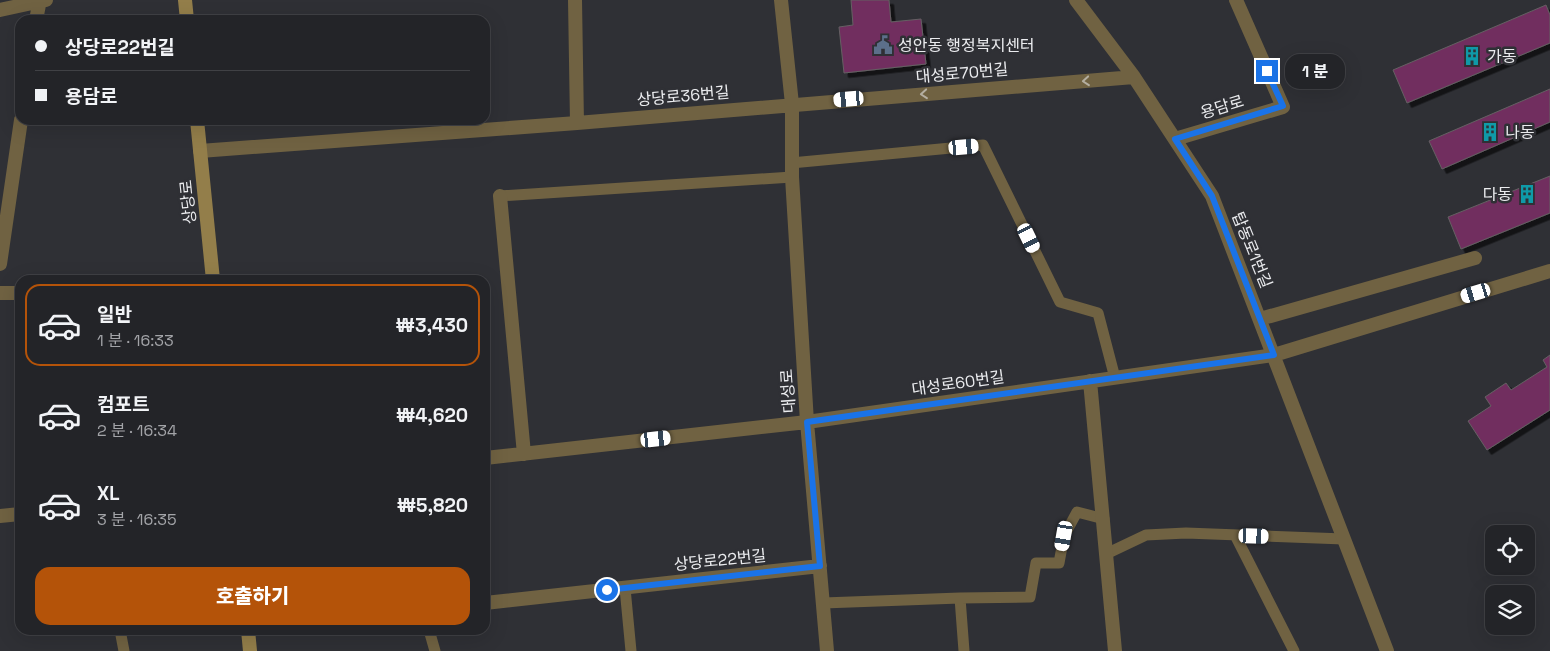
<!DOCTYPE html>
<html lang="ko">
<meta charset="utf-8">
<style>
:root{--surface:#232428;--page:#2b2c30;--text:#f1f3f6;--muted:#a3a4a8;--line:#404145;--accent:#b45309}
body{margin:0;font-family:"Space Grotesk","Noto Sans KR",sans-serif;background:var(--page);color:var(--text);height:100vh;display:flex;flex-direction:column;font-size:19px;white-space:nowrap}
*{box-sizing:border-box;margin:0}
p{font-size:16px;color:var(--muted)}
.icon{flex:none;width:28px;height:28px;fill:none;stroke:currentColor;stroke-width:2;stroke-linecap:round;stroke-linejoin:round}
.map{position:relative;flex:1;overflow:hidden}
.sheet{position:absolute;left:15px;top:275px;width:475px;height:360px;display:flex;flex-direction:column;background:var(--surface);border-radius:15px;box-shadow:0 5px 20px #0002,0 0 0 1px var(--line)}
.sheet>*{flex:none}
.guide{position:absolute;left:15px;top:15px;width:475px;height:110px;border-radius:15px;box-shadow:0 5px 20px #0002,0 0 0 1px var(--line);display:grid;align-content:center;height:110px;padding:0 20px;background:var(--surface)}
.controls{position:absolute;left:1485px;top:525px;display:grid;gap:10px}
.controls a{display:grid;place-items:center;width:50px;height:50px;border-radius:10px;background:var(--surface);box-shadow:0 5px 20px #0002,0 0 0 1px var(--line);font-size:25px}
.end{position:absolute;width:22px;height:22px;margin:-11px;border:6px solid #1a73e8;background:#fff;box-shadow:0 0 0 2px #fff}
.from{border-radius:50%}
.bubble{position:absolute;height:35px;border-radius:15px;background:var(--surface);box-shadow:0 5px 20px #0002,0 0 0 1px var(--line);font-size:16px;font-weight:800;line-height:35px;text-align:center}
.car{position:absolute;width:15px;height:30px;margin:-15px -8px;border-radius:6px;box-shadow:0 0 4px 1px #0007;background:linear-gradient(#fff 24%,#345 0 40%,#fff 0 76%,#345 0 86%,#fff 0)}
.guide b{display:flex;align-items:center;gap:18px;height:48px;font-size:19px}
.guide b+b{border-top:1px solid var(--line)}
.guide i{width:12px;height:12px;background:var(--text)}
ul{padding:9px 0 0;list-style:none}
li{display:flex;align-items:center;gap:15px;height:82px;margin:0 10px 8px;padding:0 10px;border:2px solid transparent;border-radius:15px}
li div{flex:1}
li b{display:block;font-size:19px}
li em{font-style:normal;font-weight:800}
li.selected{border-color:var(--accent)}
li>.icon{width:45px;height:45px;stroke-width:1.5}
.primary-button{display:flex;gap:10px;margin-top:auto;padding:10px 20px}
.primary-button a{flex:1;height:58px;border-radius:15px;background:var(--accent);color:#fff;font-size:20px;font-weight:800;line-height:58px;text-align:center}
.map>svg:first-child{display:block}
.building{fill:#712f5f;stroke:#656063;filter:url(#shadow)}
.lines{fill:none;stroke-linecap:round;stroke-linejoin:round}
.service{stroke:#706242;stroke-width:11}
.minor{stroke:#706242;stroke-width:14}
.secondary{stroke:#937e4a;stroke-width:14}
.oneway{stroke:#b4aea1}
.route{stroke:#1a73e8;stroke-width:6}
.labels{text-anchor:middle;dominant-baseline:central;stroke-width:5;stroke-linejoin:round;paint-order:stroke}
.poi-label{font-size:16px;fill:#ebecef;stroke:#2f3035;text-anchor:start}
.street-label{font-size:16px;fill:#ebecef;stroke:#2f3035}
</style>
<div class="map">
<svg width="1550" height="651" viewBox="0 0 1550 651">
<defs>
<filter id="shadow"><feDropShadow dx="4.5" dy="4.5" stdDeviation="0" flood-color="#0009"/></filter>
</defs>
<rect width="100%" height="100%" fill="#2f3035"/>
<!-- building -->
<path class="building" d="M851,0H889L891,22L921,19L926,64L844,73L839,27L853,25Z
M1546,5L1550,15V43L1407,103L1393,70Z
M1550,89V122L1442,169L1429,141Z
M1550,176V213L1461,249L1448,217Z
M1550,355V410L1487,450L1468,421L1491,406L1485,397L1506,383L1511,390L1547,367L1543,360Z"/>
<g class="lines">
<!-- service -->
<path class="service" d="M791,163L983,145L1060,302L1098,313L1115,378
M500,196L792,177
M1235,535L1294,651
M1106,554L1146,535L1186,533L1344,539
M625,588L631,651
M960,598L1030,597L1036,563H1059L1064,536L1077,512L1104,519
M823,603L960,598L964,651
M120,630L124,651
M429,630L435,651"/>
<!-- minor -->
<path class="minor" d="M575,0L577,123
M781,0L792,104V177L807,422L827,651
M1076,0L1134,77L1212,196L1387,651
M0,10L46,0
M36,20L40,0
M1175,139L1283,107L1236,0
M200,151L577,123L1134,77
M500,196L524,454
M0,264L21,120
M0,293H20
M1260,319L1475,258
M1090,381L1115,651
M485,458L807,422L1274,355L1550,271
M0,516L20,514
M485,603L820,566"/>
<!-- secondary -->
<path class="secondary" d="M185,0L187,20
M197,120L213,280
M248,630L250,651"/>
</g>
<!-- one-way arrows -->
<defs><path id="oneway-chevron" d="M-2-3.5L2.5 0L-2 3.5" fill="none" stroke-width="1.6" stroke-linecap="round" stroke-linejoin="round" transform="scale(1.25)"/></defs>
<g class="oneway">
<use href="#oneway-chevron" transform="translate(1086 81) rotate(175)"/>
<use href="#oneway-chevron" transform="translate(924 94) rotate(175)"/>
</g>
<g class="lines">
<!-- route -->
<path class="route" d="M607,590L820,566L807,422L1274,355L1212,196L1175,139L1283,106L1267,71"/>
</g>
<!-- icons -->
<defs>
<g id="civic-bare" transform="scale(1.5)"><path d="M-.6-6.5H3V-4.5H.6V-3L4-1V1h2V6H-6V1h2V-1L-.6-3ZM-1.2 2.5V6h2.4V2.5Z" fill="#5c6f8a" stroke="#2f3035" stroke-width="2.5" paint-order="stroke"/></g>
<g id="building-bare" transform="scale(1.5)"><path d="M-4-6H4V6H1V3H-1V6H-4ZM-2.5-4.3h1.7v1.8h-1.7ZM.8-4.3h1.7v1.8H.8ZM-2.5-1h1.7V.8h-1.7ZM.8-1h1.7V.8H.8Z" fill="#0f9aa8" stroke="#2f3035" stroke-width="2.5" paint-order="stroke"/></g>
</defs>
<g fill-rule="evenodd">
<use href="#civic-bare" x="883" y="45"/>
<use href="#building-bare" x="1472" y="56"/>
<use href="#building-bare" x="1490" y="132"/>
<use href="#building-bare" x="1527" y="194"/>
</g>
<g class="labels">
<!-- poi labels -->
<g class="poi-label">
<text x="898" y="45">성안동 행정복지센터</text>
<text x="1487" y="56">가동</text>
<text x="1505" y="132">나동</text>
<text x="1512" y="194" text-anchor="end">다동</text>
</g>
<!-- street labels -->
<g class="street-label">
<text transform="translate(962 73) rotate(-5)">대성로70번길</text>
<text transform="translate(683 96) rotate(-5)">상당로36번길</text>
<text transform="translate(1222 107) rotate(-17)">용담로</text>
<text transform="translate(188 202) rotate(-96)">상당로</text>
<text transform="translate(1252 250) rotate(68)">탑동로1번길</text>
<text transform="translate(958 383) rotate(-8)">대성로60번길</text>
<text transform="translate(788 391) rotate(-94)">대성로</text>
<text transform="translate(720 560) rotate(-6)">상당로22번길</text>
</g>
</g>
</svg>
<div class="controls">
<a><svg class="icon" aria-label="locate" viewBox="0 0 24 24"><circle cx="12" cy="12" r="6"/><path d="M12 2v4M12 18v4M2 12h4M18 12h4"/></svg></a>
<a><svg class="icon" aria-label="layers" viewBox="0 0 24 24"><path d="M12 4l9 5-9 5-9-5zM3 14l9 5 9-5"/></svg></a>
</div>
<i class="end from" style="left:607px;top:590px"></i>
<i class="end" style="left:1267px;top:71px"></i>
<div class="bubble" style="left:1285px;top:54px;width:60px">1 분</div>
<i class="car" style="left:849px;top:99px;rotate:265deg"></i>
<i class="car" style="left:964px;top:147px;rotate:85deg"></i>
<i class="car" style="left:1029px;top:238px;rotate:154deg"></i>
<i class="car" style="left:1476px;top:293px;rotate:253deg"></i>
<i class="car" style="left:656px;top:439px;rotate:84deg"></i>
<i class="car" style="left:1064px;top:536px;rotate:190deg"></i>
<i class="car" style="left:1254px;top:536px;rotate:92deg"></i>
<div class="guide">
<b><i class="from"></i>상당로22번길</b>
<b><i></i>용담로</b>
</div>
<section class="sheet">
<ul>
<li class="selected"><svg class="icon" aria-label="car" viewBox="0 0 24 24"><path d="M5 17H2v-5l4-1 3-4h7l3 4 3 1v5h-3M9 17h6M6 11h13"/><circle cx="7" cy="17" r="2"/><circle cx="17" cy="17" r="2"/></svg><div><b>일반</b><p>1 분 · 16:33</p></div><em>₩3,430</em></li>
<li><svg class="icon" aria-label="car" viewBox="0 0 24 24"><path d="M5 17H2v-5l4-1 3-4h7l3 4 3 1v5h-3M9 17h6M6 11h13"/><circle cx="7" cy="17" r="2"/><circle cx="17" cy="17" r="2"/></svg><div><b>컴포트</b><p>2 분 · 16:34</p></div><em>₩4,620</em></li>
<li><svg class="icon" aria-label="car" viewBox="0 0 24 24"><path d="M5 17H2v-5l4-1 3-4h7l3 4 3 1v5h-3M9 17h6M6 11h13"/><circle cx="7" cy="17" r="2"/><circle cx="17" cy="17" r="2"/></svg><div><b>XL</b><p>3 분 · 16:35</p></div><em>₩5,820</em></li>
</ul>
<div class="primary-button"><a>호출하기</a></div>
</section>
</div>
